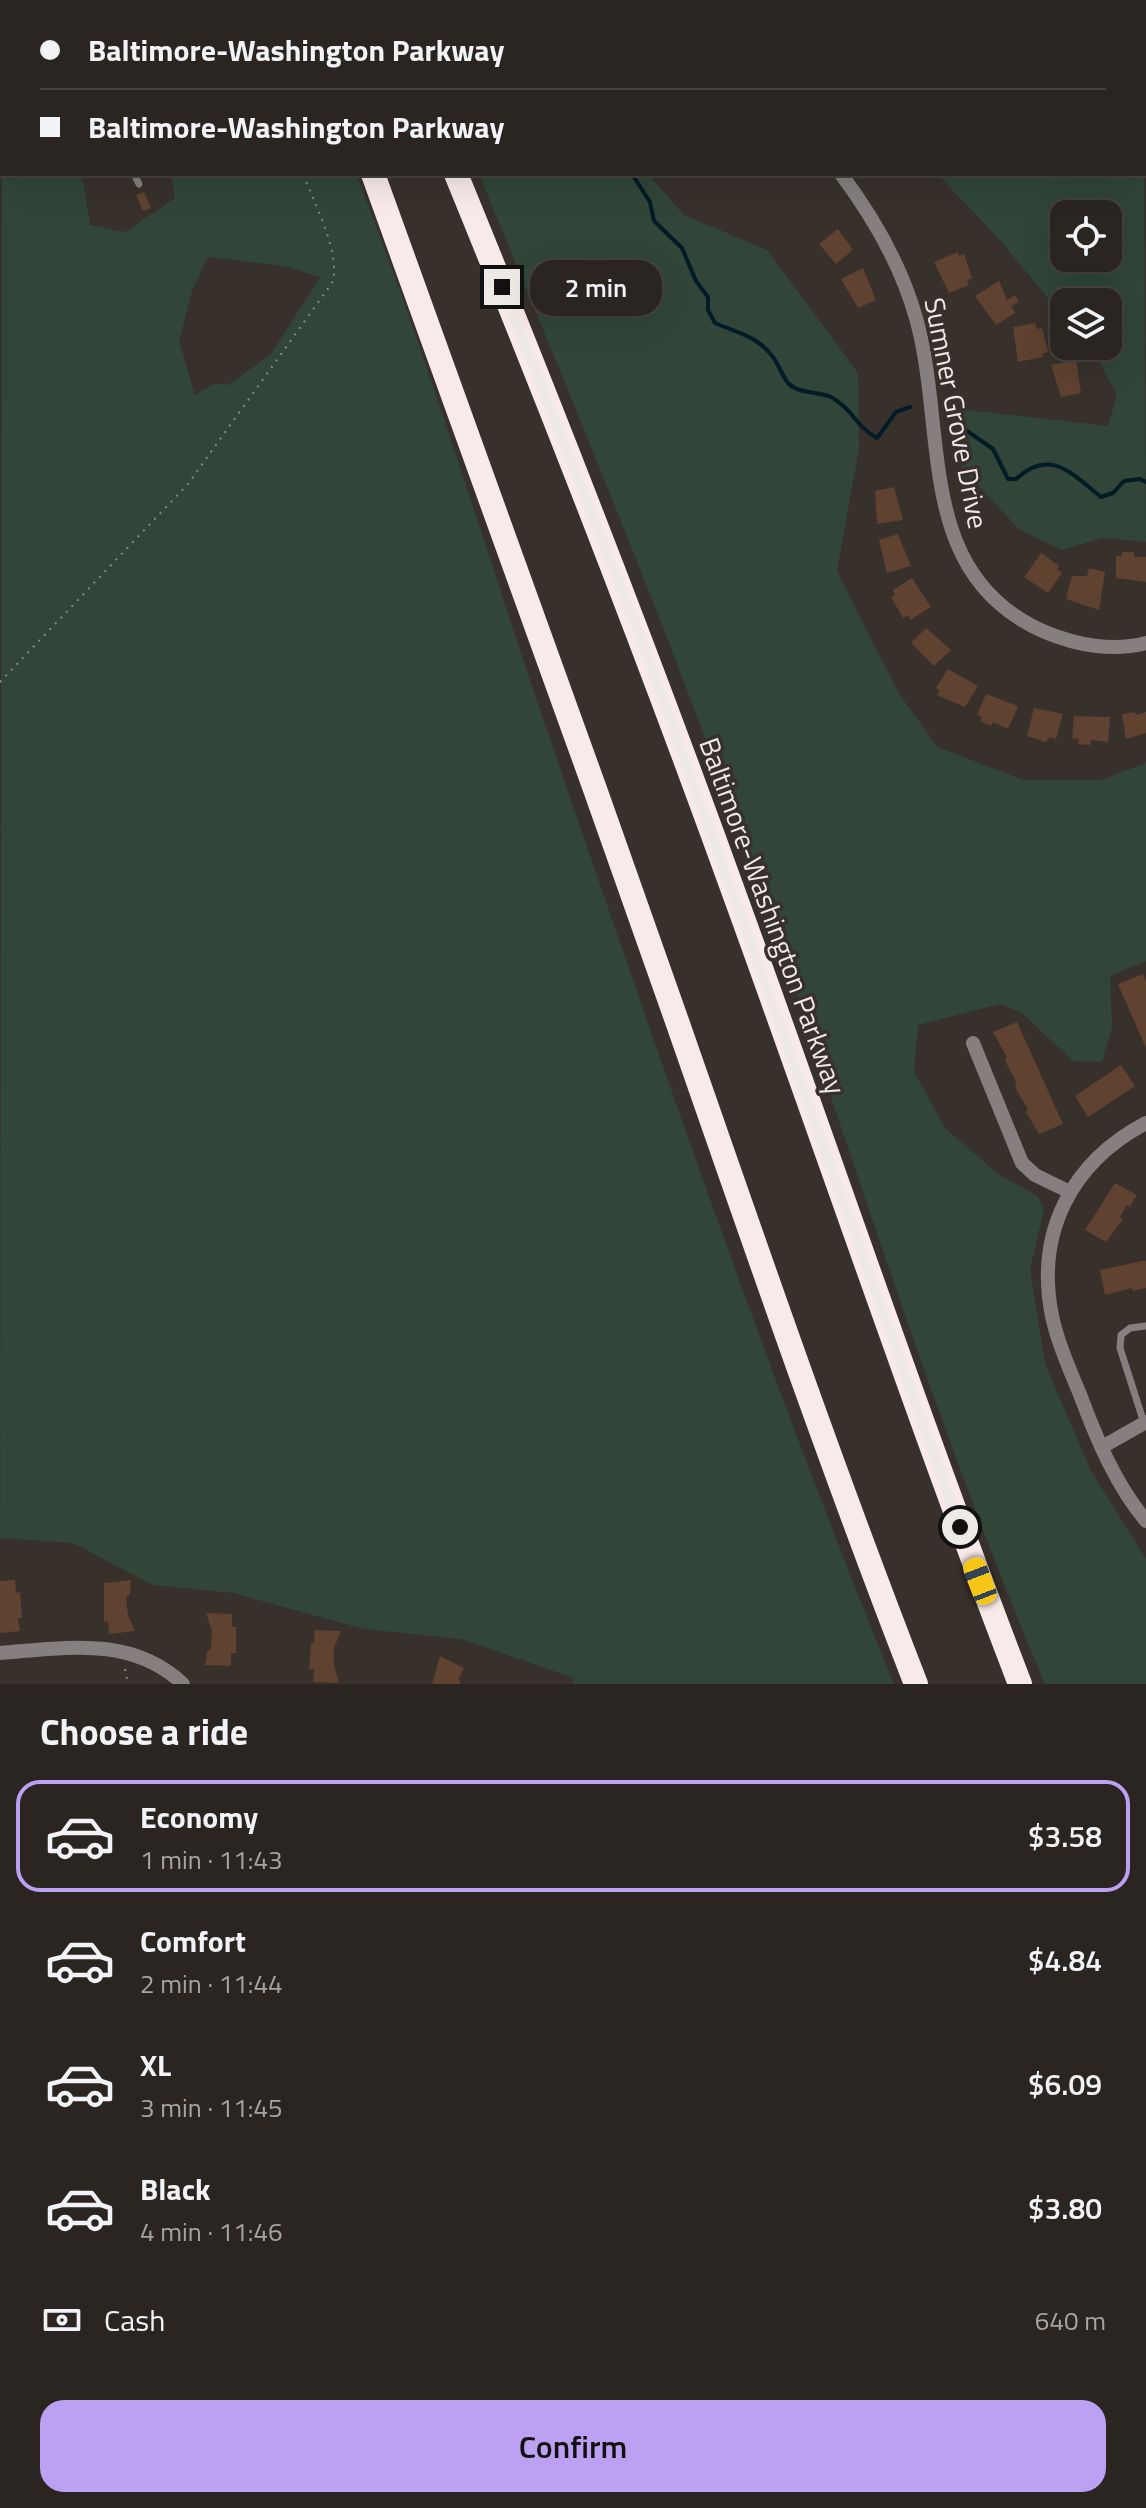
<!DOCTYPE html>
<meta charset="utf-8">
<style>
:root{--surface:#2a2520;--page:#36312d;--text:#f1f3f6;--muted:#a5a5a5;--line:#46423e;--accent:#bca0f2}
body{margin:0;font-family:"Titillium Web",sans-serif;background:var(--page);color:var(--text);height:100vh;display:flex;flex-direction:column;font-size:30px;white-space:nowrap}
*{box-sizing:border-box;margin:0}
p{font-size:26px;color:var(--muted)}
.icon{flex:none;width:44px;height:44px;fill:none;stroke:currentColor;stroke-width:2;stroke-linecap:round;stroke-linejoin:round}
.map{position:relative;height:1684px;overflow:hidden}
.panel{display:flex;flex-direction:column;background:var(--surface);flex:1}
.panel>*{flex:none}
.top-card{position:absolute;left:0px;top:0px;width:1146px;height:176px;box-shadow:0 8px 32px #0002,0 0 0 2px var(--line);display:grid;align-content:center;height:176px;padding:0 40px;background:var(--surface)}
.buttons{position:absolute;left:1050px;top:200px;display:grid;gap:16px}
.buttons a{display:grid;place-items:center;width:72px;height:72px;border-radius:16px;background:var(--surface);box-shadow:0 8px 32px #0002,0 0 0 2px var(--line);font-size:40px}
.end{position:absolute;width:36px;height:36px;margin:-18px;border:10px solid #eee9e5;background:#111;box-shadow:0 0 0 4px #111}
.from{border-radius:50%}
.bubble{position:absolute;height:56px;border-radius:24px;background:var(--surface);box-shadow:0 8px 32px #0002,0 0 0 2px var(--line);font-size:26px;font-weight:600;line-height:56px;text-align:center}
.car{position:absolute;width:24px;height:48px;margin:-24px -12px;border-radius:10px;box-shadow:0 0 6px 2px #0007;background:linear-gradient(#f5c518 24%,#345 0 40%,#f5c518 0 76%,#345 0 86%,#f5c518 0)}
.top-card b{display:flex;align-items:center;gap:28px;height:76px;font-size:30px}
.top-card b+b{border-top:2px solid var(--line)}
.top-card i{width:20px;height:20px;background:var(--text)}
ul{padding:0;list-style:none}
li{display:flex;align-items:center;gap:24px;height:112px;margin:0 16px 12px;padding:0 24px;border:4px solid transparent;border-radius:24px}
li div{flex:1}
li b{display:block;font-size:30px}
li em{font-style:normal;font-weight:600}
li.on{border-color:var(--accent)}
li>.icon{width:72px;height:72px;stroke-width:1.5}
h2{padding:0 40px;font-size:36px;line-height:96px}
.pay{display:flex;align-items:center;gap:20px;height:88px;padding:0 40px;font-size:30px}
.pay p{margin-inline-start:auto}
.primary-button{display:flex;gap:16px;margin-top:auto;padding:16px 40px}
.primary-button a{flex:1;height:92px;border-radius:24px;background:var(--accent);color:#111;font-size:32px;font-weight:600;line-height:92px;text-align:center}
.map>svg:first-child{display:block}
.green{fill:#314539;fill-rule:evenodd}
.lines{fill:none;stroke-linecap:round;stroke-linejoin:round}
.stream{stroke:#021b27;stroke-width:4}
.building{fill:#5f4230}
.path{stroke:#8d8782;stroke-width:2;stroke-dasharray:2 6;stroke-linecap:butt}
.service{stroke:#857f7f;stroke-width:7}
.minor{stroke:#857f7f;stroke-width:14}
.motorway{stroke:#f8eae9;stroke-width:24}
.route{stroke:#eee9e5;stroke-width:10}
.labels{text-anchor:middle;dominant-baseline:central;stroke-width:7;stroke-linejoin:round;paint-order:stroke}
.street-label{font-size:28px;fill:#eee9e5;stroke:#38312b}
</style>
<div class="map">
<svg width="1146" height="1684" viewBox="0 0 1146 1684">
<rect width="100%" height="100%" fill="#38312b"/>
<!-- green -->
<path class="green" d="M2,156V174H82L90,225L125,232L175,198L171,174H356C423,344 476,519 534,692C648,1025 761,1358 894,1684H573L574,1678L461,1639L364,1629L233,1593L153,1585L73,1543L0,1538ZM208,257L285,266L320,277L271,354L228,385L215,383L195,395L179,341L192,291Z
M1144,156L1146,542L1102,538L1062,550L1020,530L962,469L958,409L1108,426L1117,395L1098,359L1087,346H1108V302H1064V318L1001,241L941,178L944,174H1144ZM1064,214H1108V258H1064Z
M479,174H648L684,215L767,250L858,373L859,448L837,571L899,694L938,747L1023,780H1100L1146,763V961L1110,976L1112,1027L1102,1062L1073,1061L1022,1013L1000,1004L918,1025L914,1071L945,1128L997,1173L1037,1196L1044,1209L1030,1269L1045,1364L1091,1471L1146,1559V1684H1045C920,1390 832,1083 722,784C647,578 562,376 479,174Z"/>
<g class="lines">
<!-- stream -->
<path class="stream" d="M478,0V2
M632,174L650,202L654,221L682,248L696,281L708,297V310L715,323C738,333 756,335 773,357C779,365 783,378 789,384C799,394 818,391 831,397C854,410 855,426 877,438L896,412L910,407
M957,424L993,449L1008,479H1016C1050,447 1072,474 1101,497L1113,493L1124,481L1140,479L1146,482"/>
</g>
<!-- building -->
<path class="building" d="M144,192L151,208L143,211L136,195Z
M838,229L853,250L836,264L819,244Z
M958,252L959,256L964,254L972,278L967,280L969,285L949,293L934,262Z
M863,268L876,300L858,308L841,279Z
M999,281L1007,300L1015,295L1019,302L1011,306L1015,313L996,325L975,296Z
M1035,323L1037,329L1042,328L1048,352L1042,354L1043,357L1018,362L1013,327Z
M1076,360L1081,393L1061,397L1051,365Z
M894,487L903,520L877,524L875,491Z
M898,534L911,566L887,573L879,540Z
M1122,552H1134V557H1146V582L1116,578V556H1122Z
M1041,553L1059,566L1057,569L1062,573L1048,593L1024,577Z
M1089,568L1105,572L1099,610L1066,599L1072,576H1087Z
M912,578L931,607L910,620L908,615L903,618L891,597L895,595L893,590Z
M926,628L951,650L934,666L911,643Z
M948,669L978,686L965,707L937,695L940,691L936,688Z
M986,694L1018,706L1008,729L993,722L991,726L980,721L982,717L977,715Z
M1034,708L1063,714L1056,739L1050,737L1045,742L1027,736Z
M1135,712L1136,715L1146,712V733L1126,739L1122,714Z
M1074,716L1110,717L1108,742L1091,740L1090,745L1078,744L1079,739L1072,738Z
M1143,974L1146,982V1048L1118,984Z
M1017,1022L1063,1124L1039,1134L1026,1112L1028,1109L1017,1091L1015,1084L1017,1083L1005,1061L1007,1057L993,1032Z
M1121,1065L1135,1086L1088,1117L1075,1096Z
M1115,1183L1137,1195L1130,1207L1127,1205L1120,1217L1123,1219L1106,1242L1085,1230Z
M1142,1261H1146V1288L1133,1291L1132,1288L1105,1295L1100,1270Z
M15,1580L16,1593L20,1592L22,1618H18L20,1631L0,1633V1581Z
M131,1580L130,1594L126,1598L128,1615L135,1631L109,1634L108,1621L104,1622V1583Z
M206,1613L232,1614V1627H236V1653H231V1666L205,1665L207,1652L211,1648L212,1631Z
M315,1630L341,1631L334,1648V1665L339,1683L313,1682L314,1669H309L311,1643H314Z
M440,1656L464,1668L458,1680L461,1681L460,1684H432Z"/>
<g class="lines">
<!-- path -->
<path class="path" d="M233,0V2
M0,682L188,484L332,283C342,256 314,202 303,174
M125,1669L128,1684"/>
<!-- service -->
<path class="service" d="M0,11L2,15
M134,174L139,184
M1144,1423L1120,1348L1121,1335L1130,1328L1146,1326"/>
<!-- minor -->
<path class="minor" d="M765,0V2
M868,2L885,0
M841,174C874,218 901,265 916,318C948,431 913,575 1045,632C1076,645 1113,652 1146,643
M973,1043L1022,1163L1035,1175L1070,1192
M1146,1123C1072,1162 1035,1232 1052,1316C1058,1344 1070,1370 1081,1397C1097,1440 1116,1485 1146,1521
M1102,1447L1146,1422
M0,1653C65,1648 131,1635 183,1684"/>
<!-- motorway -->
<path class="motorway" d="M307,0V2
M383,0L384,2
M373,174C477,456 578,740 678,1024C755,1245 831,1466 916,1684
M456,174C555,416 650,660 739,907C833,1166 921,1427 1020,1684"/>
</g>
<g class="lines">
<!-- route -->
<path class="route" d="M502,287L643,644L960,1527"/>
</g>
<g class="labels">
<!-- street labels -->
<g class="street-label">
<text transform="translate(957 413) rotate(79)">Sumner Grove Drive</text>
<text transform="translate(773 916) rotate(70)">Baltimore-Washington Parkway</text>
</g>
</g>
</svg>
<div class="buttons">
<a><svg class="icon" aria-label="locate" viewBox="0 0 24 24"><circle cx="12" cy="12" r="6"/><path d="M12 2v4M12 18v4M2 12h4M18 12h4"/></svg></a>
<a><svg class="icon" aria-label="layers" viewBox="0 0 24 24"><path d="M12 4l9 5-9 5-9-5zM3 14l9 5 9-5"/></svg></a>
</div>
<i class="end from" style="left:960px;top:1527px"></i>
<i class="end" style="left:502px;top:287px"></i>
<div class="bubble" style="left:530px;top:260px;width:132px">2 min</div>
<i class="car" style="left:980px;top:1581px;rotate:339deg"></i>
<div class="top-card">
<b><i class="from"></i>Baltimore-Washington Parkway</b>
<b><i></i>Baltimore-Washington Parkway</b>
</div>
</div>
<section class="panel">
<h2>Choose a ride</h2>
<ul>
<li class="on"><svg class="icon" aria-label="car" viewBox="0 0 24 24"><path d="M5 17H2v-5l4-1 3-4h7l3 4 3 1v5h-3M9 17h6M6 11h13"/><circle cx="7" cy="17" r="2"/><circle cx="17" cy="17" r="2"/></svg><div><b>Economy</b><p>1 min · 11:43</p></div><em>$3.58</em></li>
<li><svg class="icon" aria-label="car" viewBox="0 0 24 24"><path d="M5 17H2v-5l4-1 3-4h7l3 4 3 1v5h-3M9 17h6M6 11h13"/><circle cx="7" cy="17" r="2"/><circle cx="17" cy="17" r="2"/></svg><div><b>Comfort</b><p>2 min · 11:44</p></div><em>$4.84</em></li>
<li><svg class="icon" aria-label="car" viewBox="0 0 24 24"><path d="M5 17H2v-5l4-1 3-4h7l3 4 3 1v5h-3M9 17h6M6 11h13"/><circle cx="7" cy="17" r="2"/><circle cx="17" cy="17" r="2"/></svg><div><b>XL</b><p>3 min · 11:45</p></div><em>$6.09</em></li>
<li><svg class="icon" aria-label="car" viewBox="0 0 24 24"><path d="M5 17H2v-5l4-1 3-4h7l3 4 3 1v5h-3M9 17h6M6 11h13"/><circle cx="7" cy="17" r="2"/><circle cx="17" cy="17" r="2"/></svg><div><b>Black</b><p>4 min · 11:46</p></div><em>$3.80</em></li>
</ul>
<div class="pay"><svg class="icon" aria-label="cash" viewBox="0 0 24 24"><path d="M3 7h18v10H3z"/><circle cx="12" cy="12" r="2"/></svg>Cash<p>640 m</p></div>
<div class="primary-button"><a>Confirm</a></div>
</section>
